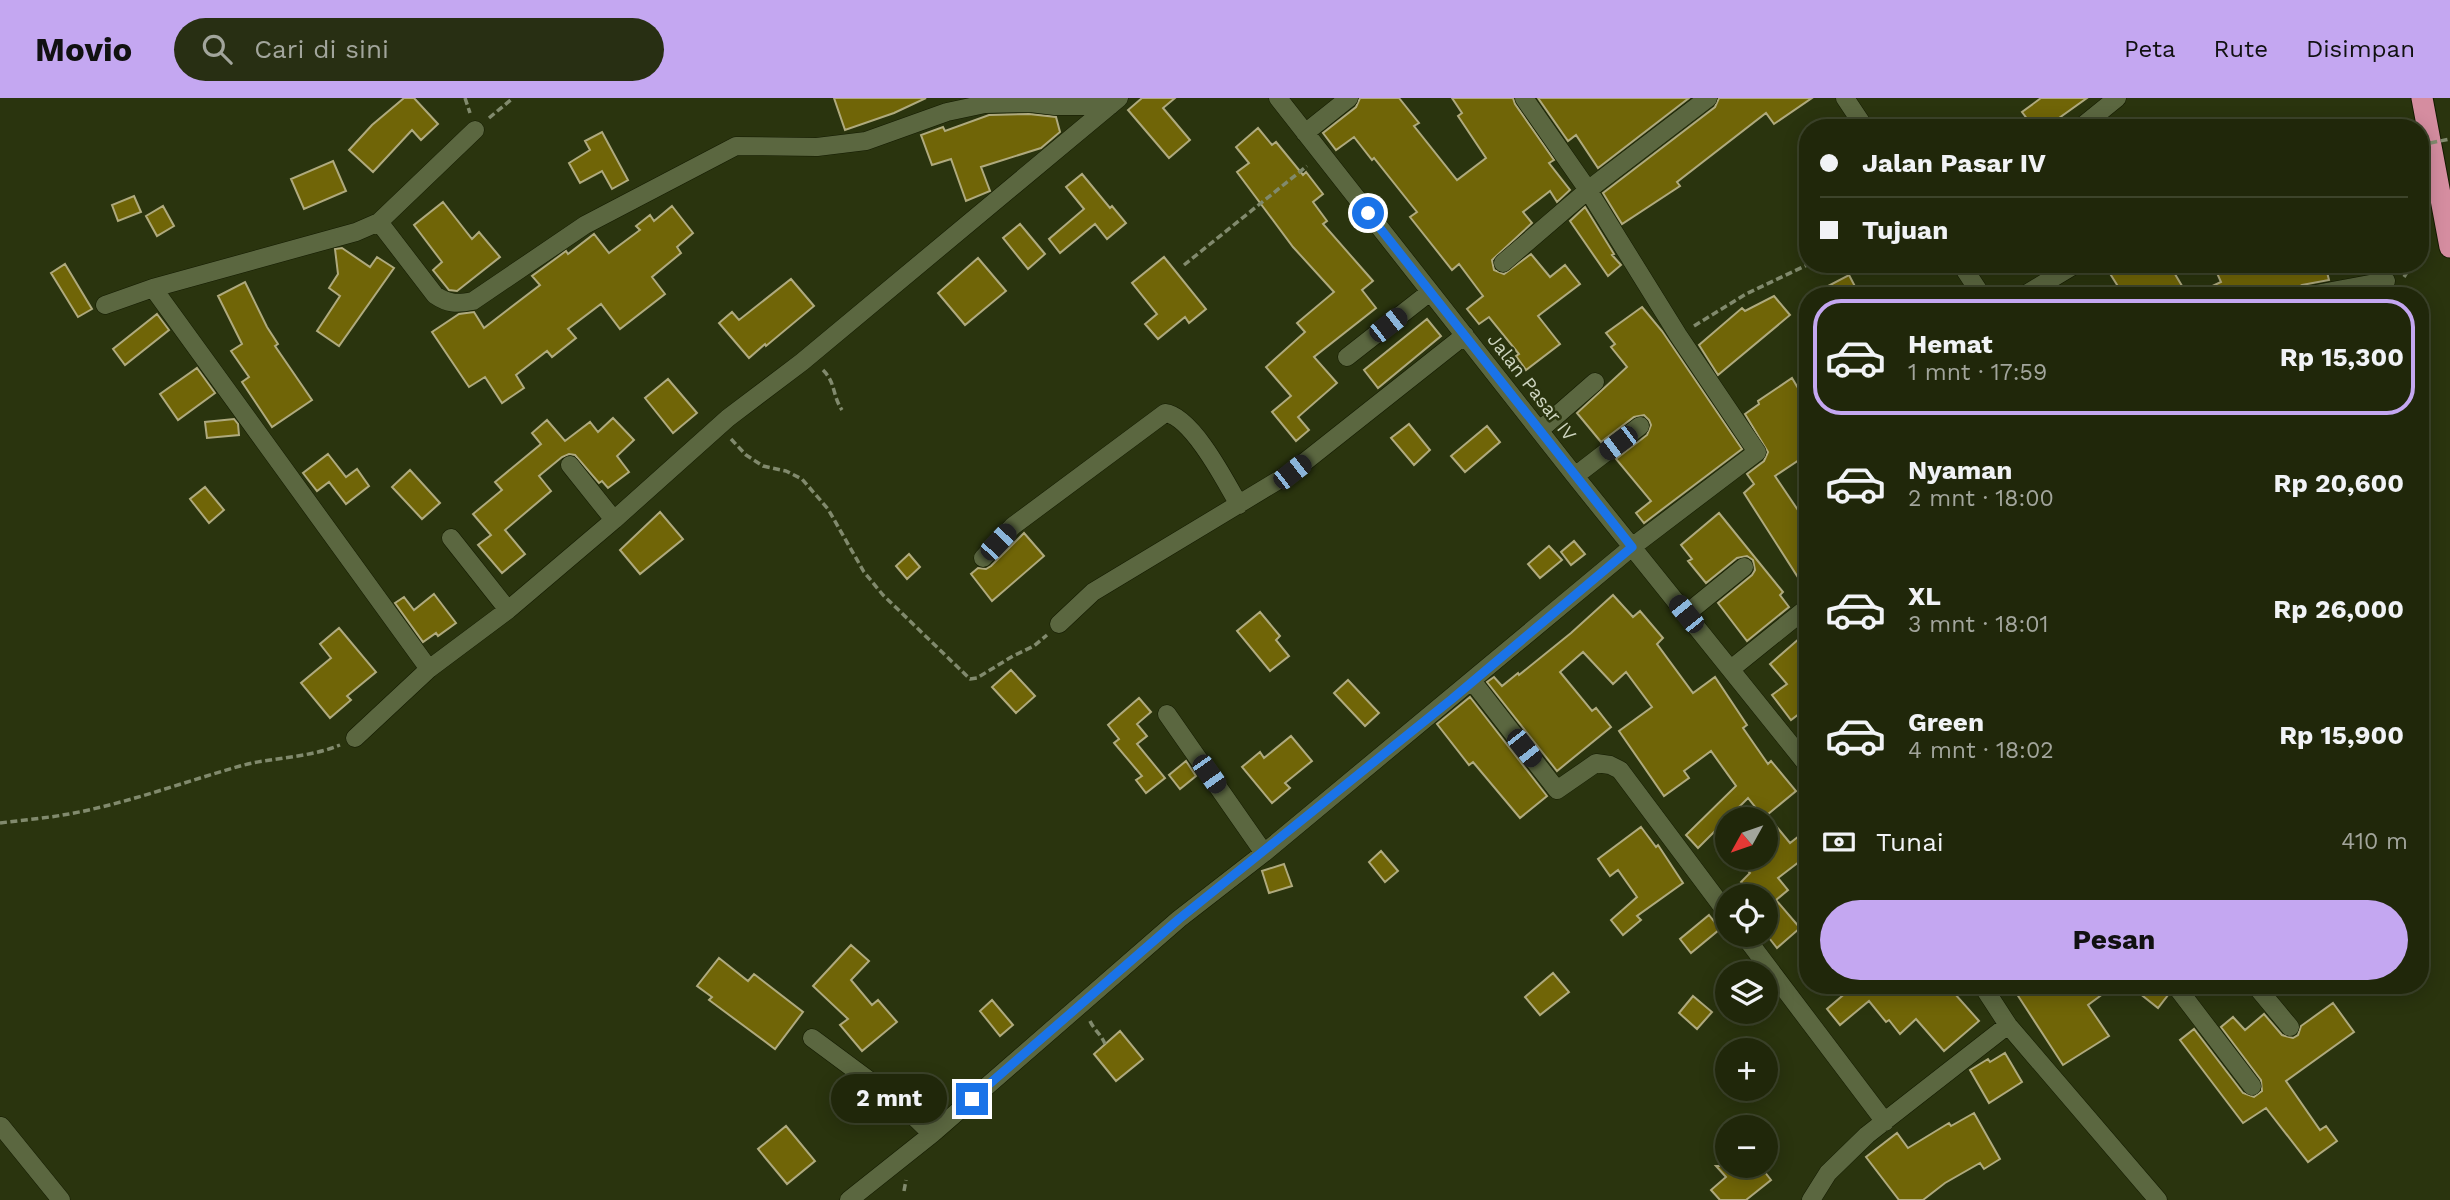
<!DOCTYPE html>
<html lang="id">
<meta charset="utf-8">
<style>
:root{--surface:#20270a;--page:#282f13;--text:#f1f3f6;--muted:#a2a59c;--line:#3d442b;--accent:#c4a7f1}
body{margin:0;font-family:"Work Sans",sans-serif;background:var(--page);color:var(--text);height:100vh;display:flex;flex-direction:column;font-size:26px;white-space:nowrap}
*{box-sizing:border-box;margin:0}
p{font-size:23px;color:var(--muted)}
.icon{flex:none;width:38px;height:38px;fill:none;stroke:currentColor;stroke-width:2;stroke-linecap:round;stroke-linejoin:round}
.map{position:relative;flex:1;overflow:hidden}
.panel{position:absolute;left:1799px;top:189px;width:630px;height:707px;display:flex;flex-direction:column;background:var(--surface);border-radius:28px;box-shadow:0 4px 18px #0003,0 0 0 2px var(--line)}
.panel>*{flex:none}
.top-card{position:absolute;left:1799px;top:21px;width:630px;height:154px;border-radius:28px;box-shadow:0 4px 18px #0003,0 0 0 2px var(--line);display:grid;align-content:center;height:154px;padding:0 21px;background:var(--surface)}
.needle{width:46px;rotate:230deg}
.buttons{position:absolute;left:1715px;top:709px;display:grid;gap:14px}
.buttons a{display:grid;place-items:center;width:63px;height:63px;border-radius:50%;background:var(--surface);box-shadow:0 4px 18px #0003,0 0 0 2px var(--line);font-size:35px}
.end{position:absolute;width:32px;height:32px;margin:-16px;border:9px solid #1a73e8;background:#fff;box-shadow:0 0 0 4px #fff}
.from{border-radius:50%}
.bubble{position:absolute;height:49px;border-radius:24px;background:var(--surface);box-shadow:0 4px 18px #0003,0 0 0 2px var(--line);font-size:23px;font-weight:700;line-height:49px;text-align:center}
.car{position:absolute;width:21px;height:42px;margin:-21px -10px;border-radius:9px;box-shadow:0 0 5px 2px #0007;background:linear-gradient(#222 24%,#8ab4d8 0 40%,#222 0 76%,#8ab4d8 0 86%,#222 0)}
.top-card b{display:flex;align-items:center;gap:24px;height:66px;font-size:26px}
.top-card b+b{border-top:2px solid var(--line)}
.top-card i{width:18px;height:18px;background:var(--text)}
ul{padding:12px 0 0;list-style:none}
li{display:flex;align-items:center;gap:21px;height:116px;margin:0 14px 10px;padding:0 7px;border:4px solid transparent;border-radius:28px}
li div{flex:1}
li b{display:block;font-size:26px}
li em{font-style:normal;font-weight:700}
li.selected{border-color:var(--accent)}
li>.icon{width:63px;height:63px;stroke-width:1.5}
.pay{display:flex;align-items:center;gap:18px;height:77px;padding:0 21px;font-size:26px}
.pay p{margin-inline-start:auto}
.cta{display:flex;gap:14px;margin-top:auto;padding:14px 21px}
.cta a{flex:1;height:80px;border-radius:42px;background:var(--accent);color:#111;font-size:28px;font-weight:700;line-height:80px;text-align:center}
header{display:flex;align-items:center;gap:42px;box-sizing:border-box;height:98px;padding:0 35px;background:var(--accent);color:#111}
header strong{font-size:33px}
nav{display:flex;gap:38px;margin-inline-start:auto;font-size:24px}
.search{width:490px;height:63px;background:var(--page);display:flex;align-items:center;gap:18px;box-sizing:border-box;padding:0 24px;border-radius:38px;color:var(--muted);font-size:26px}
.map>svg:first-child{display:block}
.building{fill:#706507;stroke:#afaa7e;stroke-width:2}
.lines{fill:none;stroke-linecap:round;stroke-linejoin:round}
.minor-casing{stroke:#141b01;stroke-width:19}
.highway-casing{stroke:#141b01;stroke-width:23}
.path{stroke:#818a6d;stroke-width:3.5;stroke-dasharray:7 3.5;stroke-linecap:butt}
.minor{stroke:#5b6740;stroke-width:18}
.highway{stroke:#d58da0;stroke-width:21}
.path-bridge{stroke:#818a6d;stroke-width:3.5;stroke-dasharray:7 3.5;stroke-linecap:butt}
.route{stroke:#1a73e8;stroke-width:9}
.labels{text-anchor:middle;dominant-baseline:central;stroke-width:5;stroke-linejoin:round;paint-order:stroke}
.street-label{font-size:19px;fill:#ced5c0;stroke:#2a340e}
</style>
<header>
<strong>Movio</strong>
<div class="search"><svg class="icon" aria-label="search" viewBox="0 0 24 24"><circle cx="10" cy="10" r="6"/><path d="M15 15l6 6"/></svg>Cari di sini</div>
<nav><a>Peta</a><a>Rute</a><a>Disimpan</a></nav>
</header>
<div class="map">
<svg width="2450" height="1102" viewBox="0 0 2450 1102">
<rect width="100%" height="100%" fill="#2a340e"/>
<!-- building -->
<path class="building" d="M404,0H414L438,26L421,42L412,32L373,74L349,52L372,27Z
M834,0H926L894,15L845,32Z
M1142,0H1175L1163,10L1190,42L1169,60L1128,12Z
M1360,0H1399L1419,25L1414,28L1457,82L1486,60L1458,18L1462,15L1452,0H1513L1515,6L1554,62L1549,65L1570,92L1557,104L1550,93L1523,114L1532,125L1492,162L1494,172L1504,176L1531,156L1550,179L1565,167L1580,186L1538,218L1560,246L1526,272L1516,258L1519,256L1489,219L1479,226L1467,211L1483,198L1459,166L1452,172L1410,119L1417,114L1374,60L1372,62L1354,39L1336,52L1323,35L1356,9Z
M1538,0H1689L1598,70L1576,37L1568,43Z
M1719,0H1812L1774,26L1766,15L1677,84L1680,88L1622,126L1603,95L1715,9Z
M2041,0H2087L2045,30H2034L2022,14Z
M1029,16L1056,19L1060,34L1041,50L981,69L990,93L966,103L951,61L932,67L921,37L943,29L945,33L989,17Z
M1258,30L1272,47L1276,44L1303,77L1306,74L1323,96L1313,104L1327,123L1323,126L1373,183L1362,192L1376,210L1314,259L1337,285L1298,319L1309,332L1296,343L1272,314L1291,298L1266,269L1305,234L1297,225L1334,194L1293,149L1237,74L1249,65L1236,49Z
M602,34L628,82L612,91L602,73L580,85L569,65L590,52L585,43Z
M333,63L346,93L304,111L291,81Z
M1082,76L1110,110L1112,108L1126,125L1107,141L1095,126L1060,155L1049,141L1084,111L1066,89Z
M134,98L141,114L118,123L112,107Z
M443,104L472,141L479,134L500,159L457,193L449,192L433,172L442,164L414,127Z
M163,108L174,128L157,138L146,118Z
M672,108L693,135L677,149L681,155L652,179L665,196L620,231L601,206L568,231L576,240L552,259L547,253L516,277L524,290L502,305L485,279L469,289L432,234L459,216L474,214L484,230L540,187L532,178L566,153L568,156L594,136L609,155L640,132L636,128L650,117L654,123Z
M1585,109L1614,156L1612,157L1621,167L1608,178L1570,123Z
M1020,126L1045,156L1028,171L1003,140Z
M342,150L370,169L377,159L394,170L339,248L317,233L340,198L329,190L338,176L335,151Z
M1164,159L1206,211L1189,225L1185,219L1158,241L1145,226L1157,216L1132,185Z
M978,160L1006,193L965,227L938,195Z
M65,166L92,211L78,219L51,175Z
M2104,166H2169L2188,198H2124Z
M2213,166H2325L2329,182L2302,187L2297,190L2294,198H2191L2221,184Z
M1849,177L1860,198H1809Z
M791,181L814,208L766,248L765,246L749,260L719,225L732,214L739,222Z
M245,184L267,229L278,246L275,248L312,302L272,329L242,284L249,279L231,253L242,246L218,198Z
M1774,198L1790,217L1718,277L1699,247L1742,210L1745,213Z
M1642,209L1662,233L1742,351L1644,425L1636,415L1651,403L1616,361L1647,337L1651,327L1649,322L1644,317L1634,319L1601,344L1577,315L1627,269L1611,249L1615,246L1606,235Z
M157,216L169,232L125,267L113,251Z
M1427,221L1441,238L1378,290L1364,272Z
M197,270L215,295L178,322L160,296Z
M1792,280L1798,290L1808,283V356L1775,378L1808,427V495L1744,395L1754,386L1747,376L1764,363L1768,354L1745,316L1759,306L1758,303Z
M668,281L697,315L673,335L645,300Z
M613,320L634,342L617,358L629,374L608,390L602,383L599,385L575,357L569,356L562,359L539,378L551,393L505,432L525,456L502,475L478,447L491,437L473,416L502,392L495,384L541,346L532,335L547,322L565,343L590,324L598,334Z
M234,321L238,326L239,337L207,340L205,324Z
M1409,326L1430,352L1414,367L1391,340Z
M1487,328L1500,344L1465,374L1451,358Z
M328,356L346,379L357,371L369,388L346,406L329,384L317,393L303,375Z
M410,372L440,405L422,421L392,389Z
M205,389L224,412L209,425L190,401Z
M660,414L683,441L640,476L620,452Z
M1719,415L1783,494L1780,497L1789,509L1747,543L1718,505L1752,477L1755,472L1753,462L1747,458L1737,460L1706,485L1688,463L1692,461L1681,447Z
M1024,435L1044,458L992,503L971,476L978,470L986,471L991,468Z
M1574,443L1585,456L1571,467L1561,454Z
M1549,448L1562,462L1540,480L1528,466Z
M909,456L920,469L907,481L896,468Z
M434,496L456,525L438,538L436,535L423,544L395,505L404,499L414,512Z
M1613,497L1633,519L1640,513L1663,540L1657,546L1693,595L1715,579L1747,627L1743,630L1768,666L1771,663L1796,693L1767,717L1790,745L1808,731V757L1778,780L1788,792L1776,802L1800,830L1777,850L1766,836V798H1753L1741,784L1750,775L1737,760H1766V718L1764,720L1748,700L1698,750L1686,737L1736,688L1711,653L1684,673L1689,680L1664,698L1619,633L1652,609L1626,574L1613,586L1583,554L1560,574L1592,613L1596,610L1611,629L1557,673L1487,584L1494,579L1502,588L1518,575L1519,577L1571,535Z
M1260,514L1280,538L1276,542L1289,558L1270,573L1237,533Z
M339,530L376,574L347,598L351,602L330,620L301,585L331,560L320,546Z
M1808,533V609L1791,622L1772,597L1787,586L1770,566Z
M1011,572L1035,598L1016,615L992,589Z
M1348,582L1379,615L1365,628L1334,595Z
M1470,599L1547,698L1520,720L1473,664L1469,667L1437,626Z
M1139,600L1151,614L1137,626L1147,638L1137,646L1165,680L1146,695L1136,682L1142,678L1114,645L1119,641L1108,627Z
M1291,638L1312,663L1285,685L1290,690L1272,705L1242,669L1260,654L1264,660Z
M1186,663L1196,678L1180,691L1169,677Z
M1641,729L1656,749L1658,747L1683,785L1637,818L1641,822L1623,837L1611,822L1637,799L1618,772L1610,778L1598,761Z
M1381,753L1398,773L1385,784L1369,764Z
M1284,766L1292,788L1269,795L1262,773Z
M1709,817L1720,831L1691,855L1680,841Z
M851,847L869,863L851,882L872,907L878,902L897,924L862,953L840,927L848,921L813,888Z
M719,860L748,883L754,876L803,914L775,951L709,902L712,899L697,888Z
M1553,875L1569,894L1540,917L1525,899Z
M1855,887H1947L1979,923L1944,953L1916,921L1900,936L1889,922L1886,924L1869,903L1840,927L1827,911Z
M2011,887H2115L2088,907L2109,938L2063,967Z
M2129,887H2164L2168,897L2158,910Z
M1693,898L1712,914L1697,931L1679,915Z
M992,902L1013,927L1000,938L980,913Z
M2333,905L2354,934L2286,983L2320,1032L2326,1028L2337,1043L2308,1064L2266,1010L2243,1025L2180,942L2194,931L2243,995L2254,999L2262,993L2261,982L2221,929L2233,919L2245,932L2264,916L2282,937L2293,940L2298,937L2301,928Z
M1120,933L1143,961L1116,983L1094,956Z
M2005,955L2022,984L1989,1005L1970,972L1988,961L1990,964Z
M1974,1015L2000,1061L1984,1071L1980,1065L1945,1085L1923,1102H1899L1866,1059L1897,1035L1908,1050L1949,1025L1951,1028Z
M786,1028L815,1063L787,1086L758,1051Z
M1716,1068H1760L1771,1082L1746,1102H1720L1711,1092L1726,1079Z"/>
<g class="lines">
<!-- minor casing -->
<g class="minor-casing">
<path id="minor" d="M1278,0L1575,378L1808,668
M1845,0L1865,30
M2080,30L2117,0
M1305,35L1349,0
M379,124L435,197C448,206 457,206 473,203L585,127L736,48L817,49L866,43L947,14L985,6L1030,5L1055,8H1110
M1503,165L1588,92L1708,0
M1961,166L1982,198
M153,190L429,571
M2023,198L2076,166
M2305,198L2386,183
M105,207L153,190L356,134L379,124L475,32
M1347,259L1430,194
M1540,332L1595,284
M570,367L614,422
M1575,378L1640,328
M451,440L508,512
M983,460L1013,428L1165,315C1192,318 1226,384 1239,407
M1686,516L1744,469
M1059,526L1093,494L1292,374L1465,237
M1731,571L1808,509
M1473,584L1557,692L1596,665L1610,667L1620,672L1727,815
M355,640L429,571L508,512L614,422L728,320L802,264L1119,0
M1264,755L1632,449L1757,354L1678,237L1588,92L1524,0
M1743,836L1885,1024
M1982,887L2008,927L2158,1102
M2175,887L2252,988
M2255,887L2290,929
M812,940L901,1006L932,1036
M1,1028L61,1102
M849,1102L932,1036L1179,821L1264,755L1167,616
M1811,1102L1828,1075L1867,1037L2008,927"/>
</g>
<!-- highway casing -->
<g class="highway-casing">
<path id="highway" d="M2422,0L2450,149"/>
</g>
<!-- path -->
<path class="path" d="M465,0L470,15
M489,20L513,0
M1839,166L1853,171L1866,166
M1184,167L1307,68
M2404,179L2412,166
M1694,228L1746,196L1809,166
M823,272C836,285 832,297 842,312
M731,341L746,357L763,368L786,373L802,381L828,411L864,474L883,497L970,581L977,580L1013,558L1034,548L1047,537
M0,725C23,722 47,720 69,716C128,705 184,684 240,668C273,659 309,660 340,647
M1090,923C1094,932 1101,936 1105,946
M904,1093L906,1082"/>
<!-- minor -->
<use href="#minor" class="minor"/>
<!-- highway -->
<use href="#highway" class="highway"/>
<!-- path-bridge -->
<path class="path-bridge" d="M2420,47L2450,41"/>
</g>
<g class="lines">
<!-- route -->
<path class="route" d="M972,1001L1179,821L1452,601L1632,449L1368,115"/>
</g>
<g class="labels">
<!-- street labels -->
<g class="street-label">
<text transform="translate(1532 289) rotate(52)">Jalan Pasar IV</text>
</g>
</g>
</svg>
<div class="buttons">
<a><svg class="needle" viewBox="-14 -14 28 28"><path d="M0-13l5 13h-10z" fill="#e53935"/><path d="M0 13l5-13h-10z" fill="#a2a59c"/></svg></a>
<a><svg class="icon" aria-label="locate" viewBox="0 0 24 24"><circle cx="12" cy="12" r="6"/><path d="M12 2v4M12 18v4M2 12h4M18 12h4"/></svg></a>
<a><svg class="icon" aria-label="layers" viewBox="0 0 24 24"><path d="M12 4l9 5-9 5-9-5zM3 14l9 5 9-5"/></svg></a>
<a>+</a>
<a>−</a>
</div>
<i class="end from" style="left:1368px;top:115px"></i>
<i class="end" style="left:972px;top:1001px"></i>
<div class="bubble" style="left:831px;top:976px;width:116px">2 mnt</div>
<i class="car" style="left:1388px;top:227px;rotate:52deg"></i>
<i class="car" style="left:1618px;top:345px;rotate:233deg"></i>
<i class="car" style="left:1292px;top:374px;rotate:52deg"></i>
<i class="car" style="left:998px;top:444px;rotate:43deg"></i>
<i class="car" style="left:1686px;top:516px;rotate:321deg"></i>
<i class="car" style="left:1524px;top:650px;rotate:142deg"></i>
<i class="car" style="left:1209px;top:676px;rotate:145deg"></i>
<div class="top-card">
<b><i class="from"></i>Jalan Pasar IV</b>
<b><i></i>Tujuan</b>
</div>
<section class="panel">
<ul>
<li class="selected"><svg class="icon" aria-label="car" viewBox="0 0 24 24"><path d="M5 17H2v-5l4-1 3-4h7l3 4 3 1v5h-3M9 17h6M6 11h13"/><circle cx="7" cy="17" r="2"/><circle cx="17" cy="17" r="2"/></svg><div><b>Hemat</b><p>1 mnt · 17:59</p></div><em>Rp 15,300</em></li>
<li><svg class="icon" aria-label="car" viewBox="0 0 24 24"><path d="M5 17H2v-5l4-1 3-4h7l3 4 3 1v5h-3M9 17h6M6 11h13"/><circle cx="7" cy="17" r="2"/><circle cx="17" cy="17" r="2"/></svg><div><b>Nyaman</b><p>2 mnt · 18:00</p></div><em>Rp 20,600</em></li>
<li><svg class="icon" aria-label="car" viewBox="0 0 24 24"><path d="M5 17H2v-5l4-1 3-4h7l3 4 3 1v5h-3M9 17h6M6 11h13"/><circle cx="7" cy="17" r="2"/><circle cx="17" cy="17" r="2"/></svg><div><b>XL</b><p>3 mnt · 18:01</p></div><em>Rp 26,000</em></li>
<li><svg class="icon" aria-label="car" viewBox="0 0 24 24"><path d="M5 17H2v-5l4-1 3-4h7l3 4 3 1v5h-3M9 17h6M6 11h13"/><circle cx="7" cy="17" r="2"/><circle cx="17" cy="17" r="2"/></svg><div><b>Green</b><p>4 mnt · 18:02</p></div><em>Rp 15,900</em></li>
</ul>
<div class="pay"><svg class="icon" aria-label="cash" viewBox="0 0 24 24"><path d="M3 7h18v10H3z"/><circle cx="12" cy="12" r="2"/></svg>Tunai<p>410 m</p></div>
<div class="cta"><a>Pesan</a></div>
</section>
</div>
